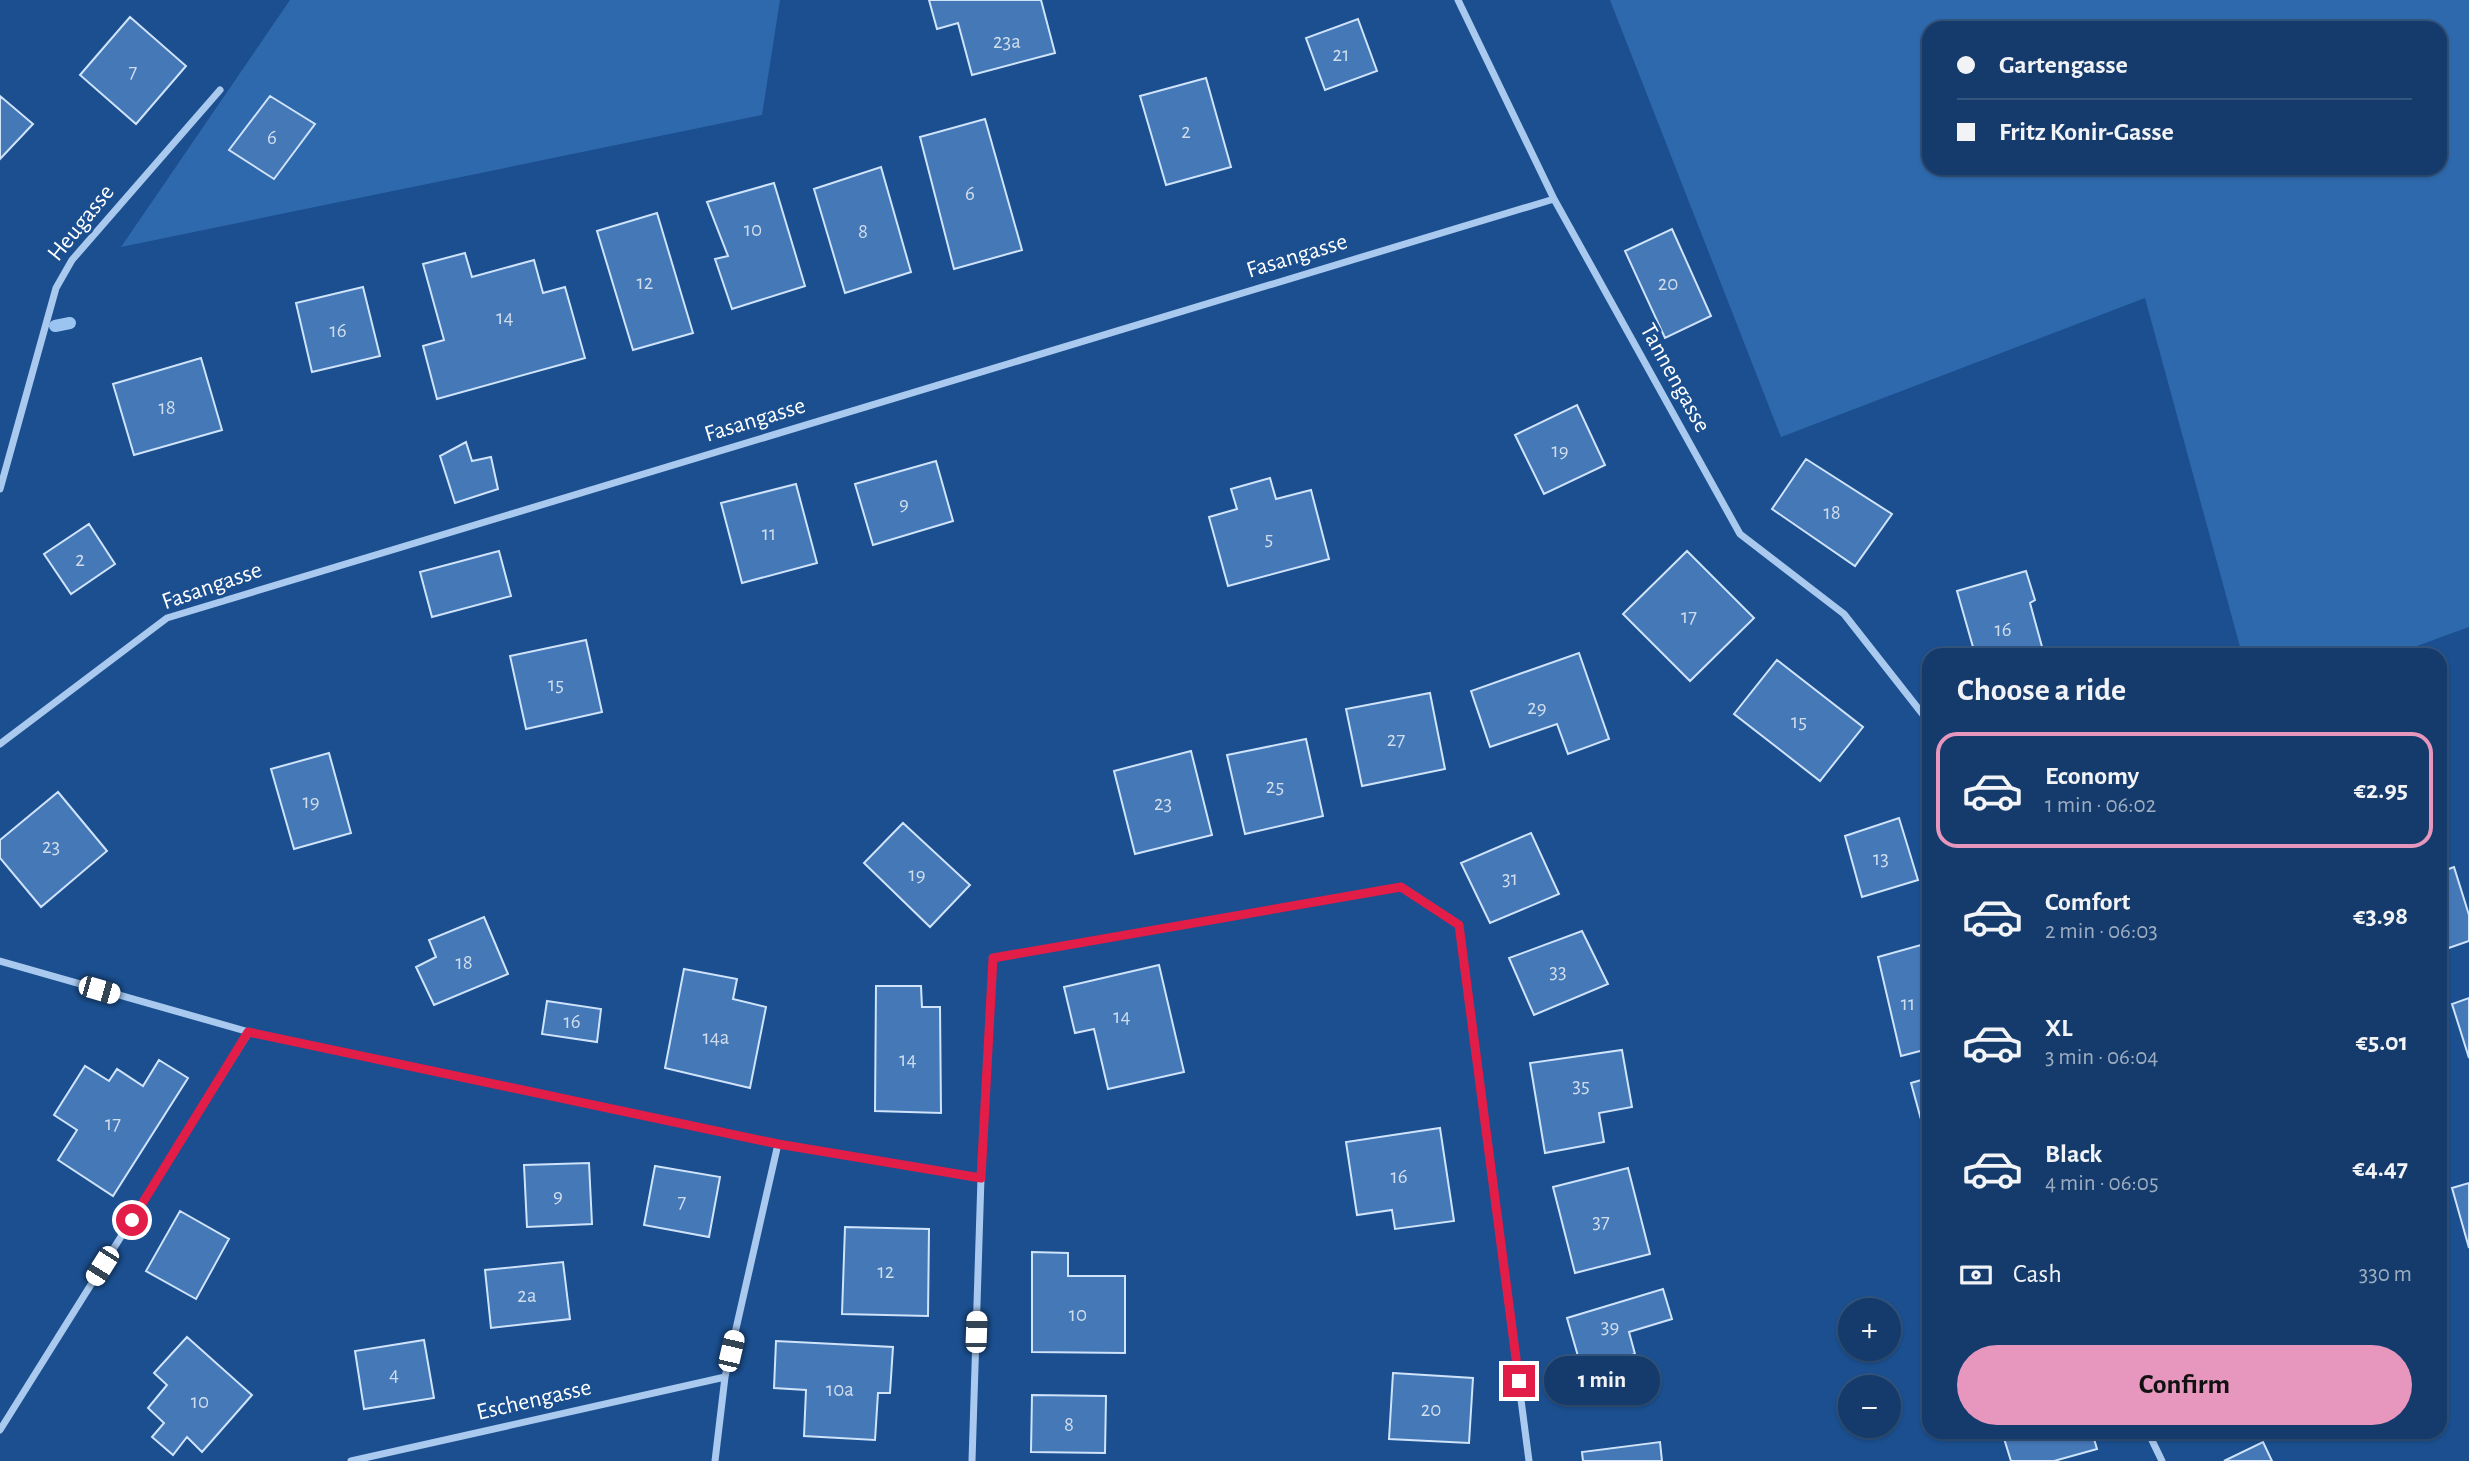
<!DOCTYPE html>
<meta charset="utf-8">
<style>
:root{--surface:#143b6b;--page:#214673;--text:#f1f3f6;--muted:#9dadc1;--line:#33557e;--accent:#e797bd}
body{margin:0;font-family:"Alegreya Sans",sans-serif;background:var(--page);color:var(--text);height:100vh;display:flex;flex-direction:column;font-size:26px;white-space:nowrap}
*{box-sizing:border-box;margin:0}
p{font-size:23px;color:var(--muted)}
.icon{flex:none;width:38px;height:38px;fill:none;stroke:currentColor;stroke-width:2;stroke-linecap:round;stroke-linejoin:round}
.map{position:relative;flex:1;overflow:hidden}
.panel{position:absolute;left:1922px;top:648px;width:525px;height:791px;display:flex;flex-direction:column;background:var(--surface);border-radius:21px;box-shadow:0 2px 5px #0004,0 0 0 2px var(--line)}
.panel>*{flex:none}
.top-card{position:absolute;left:1922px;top:21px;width:525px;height:154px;border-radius:21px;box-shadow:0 2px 5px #0004,0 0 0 2px var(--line);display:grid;align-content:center;height:154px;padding:0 35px;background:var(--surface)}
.buttons{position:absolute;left:1838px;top:1298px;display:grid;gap:14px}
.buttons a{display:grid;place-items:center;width:63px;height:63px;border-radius:50%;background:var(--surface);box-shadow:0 2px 5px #0004,0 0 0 2px var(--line);font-size:35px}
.end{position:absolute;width:32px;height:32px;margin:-16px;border:9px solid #e11d48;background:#fff;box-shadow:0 0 0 4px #fff}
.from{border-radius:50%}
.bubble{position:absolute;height:49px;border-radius:24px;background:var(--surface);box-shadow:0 2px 5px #0004,0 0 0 2px var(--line);font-size:23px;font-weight:700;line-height:49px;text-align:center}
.car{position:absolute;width:21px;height:42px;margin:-21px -10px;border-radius:9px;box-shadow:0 0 5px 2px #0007;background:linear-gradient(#fff 24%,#345 0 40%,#fff 0 76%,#345 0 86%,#fff 0)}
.top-card b{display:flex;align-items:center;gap:24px;height:66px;font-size:26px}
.top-card b+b{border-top:2px solid var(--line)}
.top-card i{width:18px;height:18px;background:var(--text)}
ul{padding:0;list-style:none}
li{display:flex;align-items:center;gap:21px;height:116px;margin:0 14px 10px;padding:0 21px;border:4px solid transparent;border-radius:21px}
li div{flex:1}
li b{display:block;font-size:26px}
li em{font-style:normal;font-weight:700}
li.active{border-color:var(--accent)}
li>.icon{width:63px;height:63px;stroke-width:1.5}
h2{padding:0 35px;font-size:32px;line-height:84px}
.pay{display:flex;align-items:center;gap:18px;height:77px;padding:0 35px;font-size:26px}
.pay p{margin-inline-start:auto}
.cta{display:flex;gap:14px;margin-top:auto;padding:14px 35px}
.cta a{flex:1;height:80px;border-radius:42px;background:var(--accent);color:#111;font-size:28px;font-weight:700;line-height:80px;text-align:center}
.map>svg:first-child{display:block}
.green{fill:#2e69ad;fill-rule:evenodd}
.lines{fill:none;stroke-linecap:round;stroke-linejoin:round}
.stream{stroke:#9cc4f0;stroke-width:12}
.building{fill:#4478b7;stroke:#cfe3fa;stroke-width:2}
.street{stroke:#a9c9ee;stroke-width:7}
.route{stroke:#e11d48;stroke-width:9}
.labels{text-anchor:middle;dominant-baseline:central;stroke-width:6;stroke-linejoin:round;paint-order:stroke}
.number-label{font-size:21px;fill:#d0dded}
.street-label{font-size:24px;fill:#fff;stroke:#1b4f8f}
</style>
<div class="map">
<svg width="2469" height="1461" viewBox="0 0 2469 1461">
<rect width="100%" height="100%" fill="#1b4f8f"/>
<!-- green -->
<path class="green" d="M290,0H780L762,115L121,247Z
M1610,0H2469V627L2395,654H2242L2145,298L1781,437ZM2440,28V168H1928V28Z"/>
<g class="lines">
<!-- stream -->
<path class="stream" d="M55,326L70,323"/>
</g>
<!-- building -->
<path class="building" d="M929,0H1041L1055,53L972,75L958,23L937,29Z
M130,17L186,66L136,124L80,75Z
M1358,19L1377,71L1325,90L1306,38Z
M1206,78L1231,167L1166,185L1140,96Z
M0,96L33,124L0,159Z
M270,96L315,124L274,179L229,150Z
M985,119L1022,250L954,269L920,137Z
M881,167L911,272L845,293L814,189Z
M774,183L805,286L732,309L715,259L728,256L707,202Z
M657,213L693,333L633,350L597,231Z
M1672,229L1711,316L1665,338L1625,251Z
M465,253L472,277L534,260L543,293L565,287L585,358L437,399L423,346L444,340L423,264Z
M363,287L380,356L312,372L296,303Z
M201,358L222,430L134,455L113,384Z
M1577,405L1605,465L1544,494L1515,435Z
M466,442L472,461L491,457L498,489L455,503L440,456Z
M1806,459L1892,514L1855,566L1772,509Z
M936,461L953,521L873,545L855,484Z
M1270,478L1276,499L1311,490L1329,559L1228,586L1209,517L1237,509L1231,489Z
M796,484L817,563L742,583L721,503Z
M89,524L115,564L71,594L44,554Z
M499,551L511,596L432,617L420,572Z
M1687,551L1754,618L1690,681L1623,614Z
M2026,571L2035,600L2030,603L2044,654H1975L1957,591Z
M586,640L602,712L526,729L510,656Z
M1579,653L1609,739L1568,754L1557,724L1490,747L1471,691Z
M1777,660L1863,727L1820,781L1734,714Z
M1430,693L1445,769L1362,786L1346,709Z
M1306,739L1323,816L1245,834L1227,755Z
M1191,751L1212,835L1135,854L1114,771Z
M329,753L351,833L294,849L271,769Z
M58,792L107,851L41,907L0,858V840Z
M1899,818L1918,880L1862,897L1845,836Z
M903,823L970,885L930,927L864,863Z
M1531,833L1559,894L1490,923L1461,863Z
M2454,867L2469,915V941L2440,951V872Z
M484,917L508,974L434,1005L416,967L436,957L429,940Z
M1582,931L1608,984L1534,1015L1509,958Z
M1928,943V1049L1901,1056L1878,957Z
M1159,965L1184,1072L1108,1089L1094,1029L1075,1033L1064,987Z
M684,969L737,979L733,999L766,1007L750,1088L665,1068Z
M876,986H921L922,1007H940L941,1113L875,1111Z
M2469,998V1058L2452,1004Z
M547,1001L601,1009L597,1042L542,1034Z
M1622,1050L1632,1107L1599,1113L1604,1142L1545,1153L1530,1063Z
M159,1060L188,1078L113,1196L58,1160L77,1130L54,1115L85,1066L109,1081L117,1069L143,1086Z
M1928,1078V1145L1911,1083Z
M1440,1128L1454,1221L1395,1229L1392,1210L1357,1215L1346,1142Z
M589,1163L592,1224L527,1227L524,1165Z
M655,1166L720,1177L709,1237L644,1225Z
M1628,1168L1650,1254L1575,1273L1553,1187Z
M2469,1183V1248L2452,1188Z
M180,1211L229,1239L196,1299L146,1271Z
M845,1227L929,1229L928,1316L842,1314Z
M1032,1252L1068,1253V1276H1125V1353L1032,1352Z
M563,1262L570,1319L491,1328L485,1270Z
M1663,1289L1672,1319L1629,1332L1635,1354L1582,1370L1567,1318Z
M187,1337L252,1395L202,1452L187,1437L173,1455L152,1437L164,1423L148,1408L167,1385L154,1373Z
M424,1340L434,1398L364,1409L355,1351Z
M776,1341L893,1347L890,1393H878L875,1440L804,1436L806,1390L774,1388Z
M1393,1373L1473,1378L1469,1443L1389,1439Z
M1032,1395L1106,1396L1105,1453L1031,1452Z
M2002,1432H2092L2097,1449L2054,1461H2011Z
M1660,1442L1662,1461H1583L1582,1452Z
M2263,1442L2272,1461H2224Z"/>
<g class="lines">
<!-- street -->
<path class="street" d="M1458,0L1554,199L1740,534L1844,614L1928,721
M0,489L56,288L72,260L220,90
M0,744L167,618L1554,199
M0,961L249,1032L778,1144L981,1178
M0,1430L249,1032
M2148,1432L2162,1461
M351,1461L725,1377
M715,1461L725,1377L778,1144
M972,1461L981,1178L993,958L1401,887L1459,925L1529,1461"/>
</g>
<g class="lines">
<!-- route -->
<path class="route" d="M132,1220L248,1032L778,1144L981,1178L993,958L1401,887L1459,925L1519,1381"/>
</g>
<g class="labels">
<!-- number labels -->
<g class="number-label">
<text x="1007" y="41">23a</text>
<text x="1341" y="54">21</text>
<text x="133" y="71">7</text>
<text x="1186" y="131">2</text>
<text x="272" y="137">6</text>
<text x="970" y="193">6</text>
<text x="753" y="229">10</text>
<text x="863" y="231">8</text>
<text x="645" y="282">12</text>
<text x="1668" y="283">20</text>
<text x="505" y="317">14</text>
<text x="338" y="330">16</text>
<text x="167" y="407">18</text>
<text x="1560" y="450">19</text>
<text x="904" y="503">9</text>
<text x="1832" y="512">18</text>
<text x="769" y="533">11</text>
<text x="1269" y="538">5</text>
<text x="80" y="559">2</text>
<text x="1689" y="616">17</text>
<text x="2003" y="629">16</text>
<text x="556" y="684">15</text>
<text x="1537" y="707">29</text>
<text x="1799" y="721">15</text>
<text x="1396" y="739">27</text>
<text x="1275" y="786">25</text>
<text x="311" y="801">19</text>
<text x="1163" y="803">23</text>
<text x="51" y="846">23</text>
<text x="1881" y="858">13</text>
<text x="917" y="874">19</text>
<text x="1510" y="878">31</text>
<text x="464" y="962">18</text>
<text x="1558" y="971">33</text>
<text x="1908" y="1003">11</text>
<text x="1122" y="1016">14</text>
<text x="572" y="1021">16</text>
<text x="716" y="1037">14a</text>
<text x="908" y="1059">14</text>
<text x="1581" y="1085">35</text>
<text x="113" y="1123">17</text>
<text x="1399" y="1176">16</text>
<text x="558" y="1195">9</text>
<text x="682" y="1201">7</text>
<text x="1601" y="1221">37</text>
<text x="886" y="1271">12</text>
<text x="527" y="1295">2a</text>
<text x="1078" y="1314">10</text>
<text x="1610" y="1326">39</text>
<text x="394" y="1374">4</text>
<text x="840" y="1389">10a</text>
<text x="200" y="1401">10</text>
<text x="1431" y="1409">20</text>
<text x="1069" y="1424">8</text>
</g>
<!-- street labels -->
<g class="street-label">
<text transform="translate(81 223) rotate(-51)">Heugasse</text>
<text transform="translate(1297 256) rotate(-17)">Fasangasse</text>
<text transform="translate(1675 378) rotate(61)">Tannengasse</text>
<text transform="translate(755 420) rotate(-17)">Fasangasse</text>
<text transform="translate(212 586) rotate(-19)">Fasangasse</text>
<text transform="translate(534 1400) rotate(-13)">Eschengasse</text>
</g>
</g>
</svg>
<div class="buttons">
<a>+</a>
<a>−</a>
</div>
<i class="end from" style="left:132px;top:1220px"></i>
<i class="end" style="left:1519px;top:1381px"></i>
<div class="bubble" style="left:1544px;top:1356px;width:116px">1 min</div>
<i class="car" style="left:99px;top:990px;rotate:106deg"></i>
<i class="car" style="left:102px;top:1266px;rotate:212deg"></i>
<i class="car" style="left:976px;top:1332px;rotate:2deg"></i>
<i class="car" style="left:731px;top:1351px;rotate:13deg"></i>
<div class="top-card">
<b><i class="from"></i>Gartengasse</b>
<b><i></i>Fritz Konir-Gasse</b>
</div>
<section class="panel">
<h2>Choose a ride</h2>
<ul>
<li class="active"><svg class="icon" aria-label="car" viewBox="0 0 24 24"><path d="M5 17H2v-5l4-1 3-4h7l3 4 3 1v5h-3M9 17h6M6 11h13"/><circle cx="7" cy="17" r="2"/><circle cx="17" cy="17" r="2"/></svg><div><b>Economy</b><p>1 min · 06:02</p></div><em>€2.95</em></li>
<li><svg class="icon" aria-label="car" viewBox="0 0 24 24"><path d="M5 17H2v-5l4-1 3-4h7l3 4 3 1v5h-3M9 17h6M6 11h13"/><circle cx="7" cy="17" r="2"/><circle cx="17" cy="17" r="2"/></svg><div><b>Comfort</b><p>2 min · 06:03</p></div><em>€3.98</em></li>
<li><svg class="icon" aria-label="car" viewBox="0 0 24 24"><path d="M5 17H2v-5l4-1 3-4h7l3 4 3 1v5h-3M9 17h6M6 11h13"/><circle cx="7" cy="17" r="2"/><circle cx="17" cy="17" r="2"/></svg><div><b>XL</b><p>3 min · 06:04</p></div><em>€5.01</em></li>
<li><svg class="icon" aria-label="car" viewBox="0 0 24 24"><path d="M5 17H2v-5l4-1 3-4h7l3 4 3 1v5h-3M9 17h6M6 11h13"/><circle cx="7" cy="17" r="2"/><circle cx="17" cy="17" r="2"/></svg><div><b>Black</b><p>4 min · 06:05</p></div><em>€4.47</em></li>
</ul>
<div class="pay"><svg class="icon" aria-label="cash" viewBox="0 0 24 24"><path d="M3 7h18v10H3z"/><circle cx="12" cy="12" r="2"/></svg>Cash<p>330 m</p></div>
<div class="cta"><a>Confirm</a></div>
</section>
</div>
